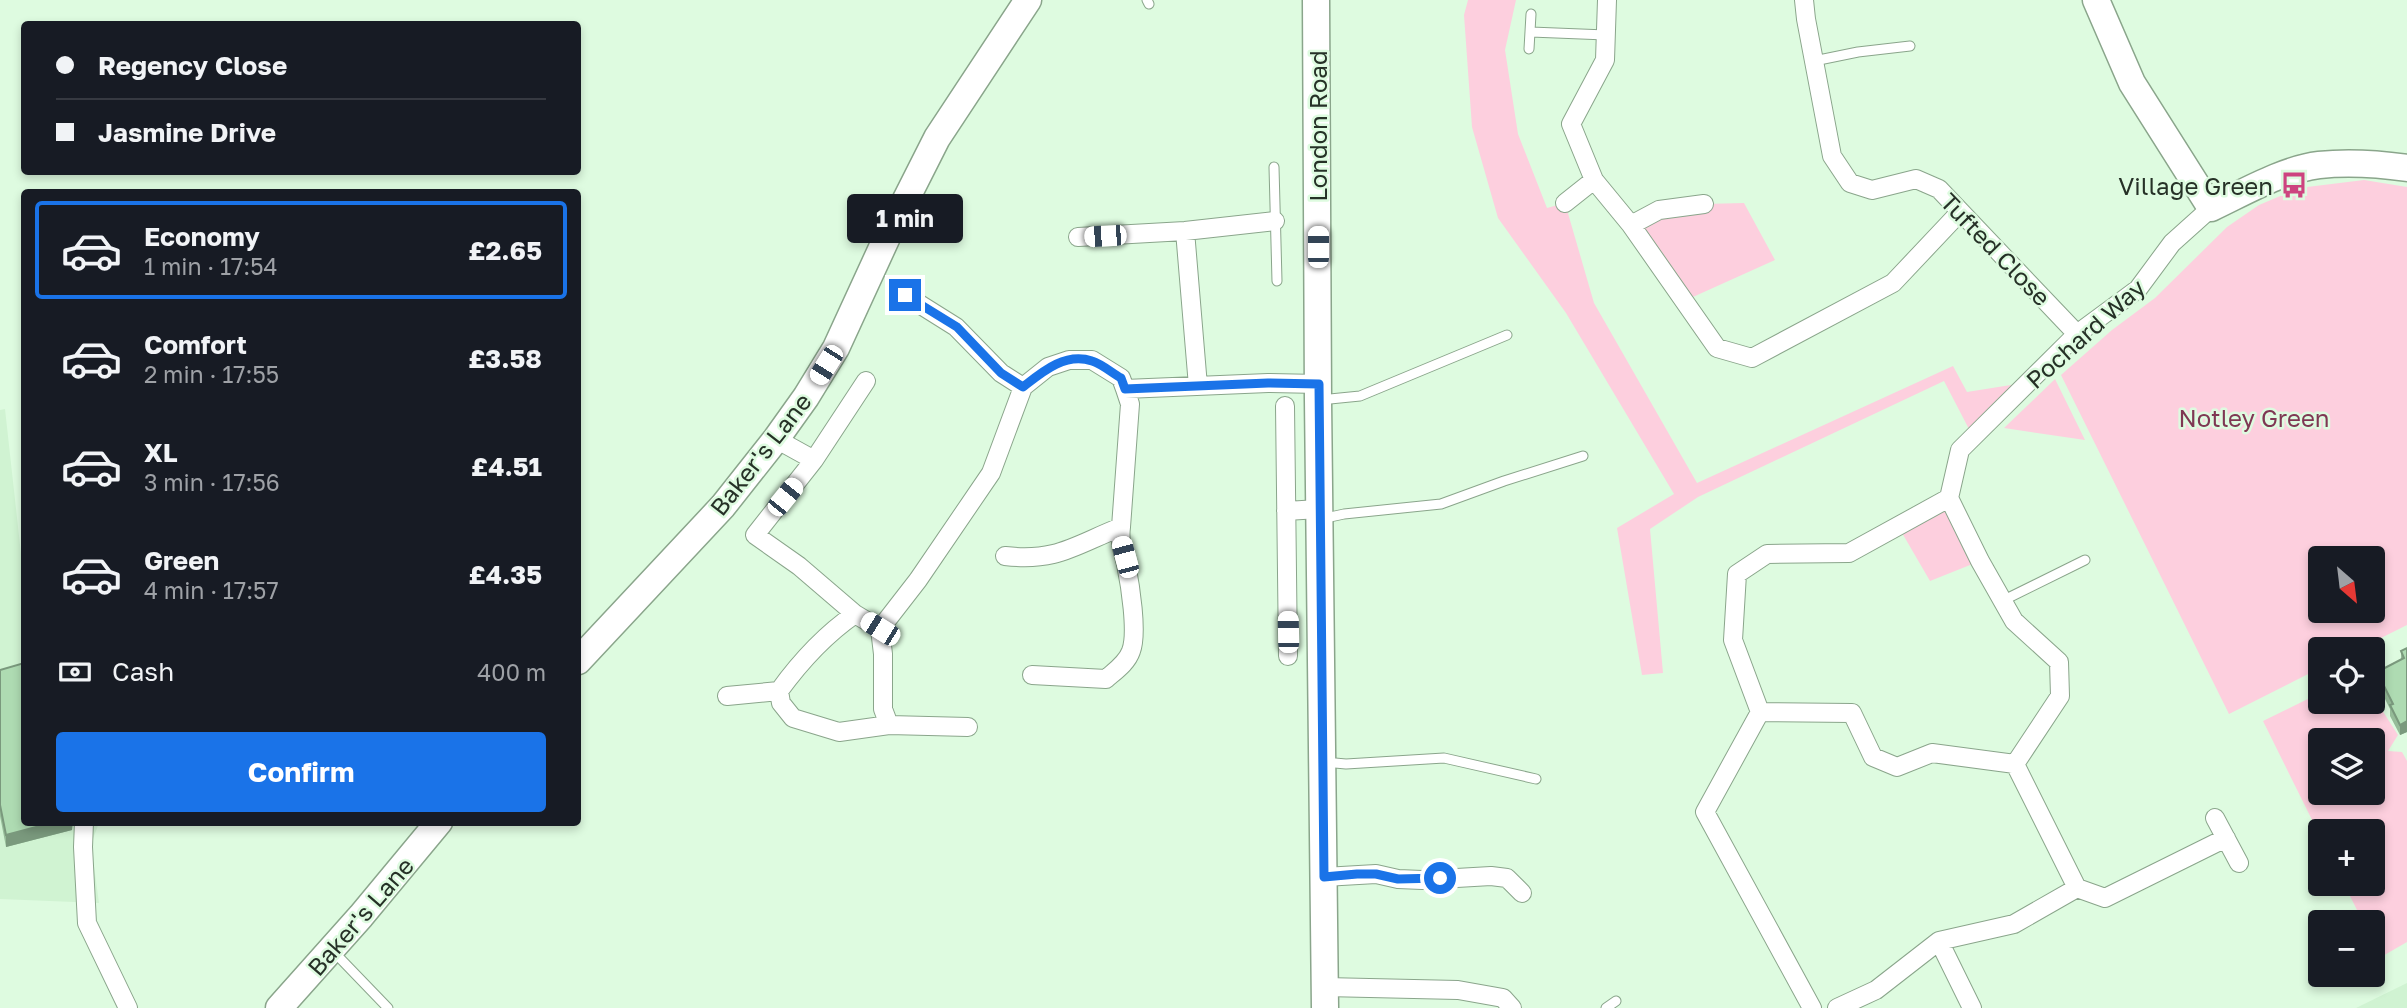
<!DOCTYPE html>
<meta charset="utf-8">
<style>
:root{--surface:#171b24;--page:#242831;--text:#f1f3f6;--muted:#9ea1a6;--line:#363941;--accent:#1a73e8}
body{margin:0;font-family:"Golos Text",sans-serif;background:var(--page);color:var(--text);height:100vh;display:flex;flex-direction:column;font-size:26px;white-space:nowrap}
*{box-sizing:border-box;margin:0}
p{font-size:23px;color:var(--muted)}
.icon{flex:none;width:38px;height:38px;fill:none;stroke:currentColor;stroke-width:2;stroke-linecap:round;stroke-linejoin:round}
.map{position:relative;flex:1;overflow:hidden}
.drawer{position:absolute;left:21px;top:189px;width:560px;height:637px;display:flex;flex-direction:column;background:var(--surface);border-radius:7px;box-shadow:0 4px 10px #0003}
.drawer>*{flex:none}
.hud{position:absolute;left:21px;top:21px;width:560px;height:154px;border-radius:7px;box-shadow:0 4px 10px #0003;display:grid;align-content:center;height:154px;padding:0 35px;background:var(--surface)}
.needle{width:46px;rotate:152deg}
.controls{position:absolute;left:2308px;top:546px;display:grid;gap:14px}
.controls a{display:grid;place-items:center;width:77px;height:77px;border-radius:7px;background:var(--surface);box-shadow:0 4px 10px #0003;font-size:35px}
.end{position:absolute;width:32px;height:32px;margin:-16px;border:9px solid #1a73e8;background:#fff;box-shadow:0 0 0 4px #fff}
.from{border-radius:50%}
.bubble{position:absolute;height:49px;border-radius:7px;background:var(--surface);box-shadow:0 4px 10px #0003;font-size:23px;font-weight:700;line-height:49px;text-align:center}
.car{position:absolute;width:21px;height:42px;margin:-21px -10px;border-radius:9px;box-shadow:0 0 5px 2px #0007;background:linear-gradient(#fff 24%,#345 0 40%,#fff 0 76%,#345 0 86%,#fff 0)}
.hud b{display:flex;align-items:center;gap:24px;height:66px;font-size:26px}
.hud b+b{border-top:2px solid var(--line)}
.hud i{width:18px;height:18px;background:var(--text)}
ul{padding:12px 0 0;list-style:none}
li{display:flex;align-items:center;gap:21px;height:98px;margin:0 14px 10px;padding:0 21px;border:4px solid transparent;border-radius:7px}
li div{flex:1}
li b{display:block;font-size:26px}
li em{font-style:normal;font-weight:700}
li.active{border-color:var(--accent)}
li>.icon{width:63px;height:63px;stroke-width:1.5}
.pay{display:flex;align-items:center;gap:18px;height:77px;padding:0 35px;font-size:26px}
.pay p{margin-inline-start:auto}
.cta{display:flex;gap:14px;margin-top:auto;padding:14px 35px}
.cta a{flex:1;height:80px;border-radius:7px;background:var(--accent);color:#fff;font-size:28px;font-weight:700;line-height:80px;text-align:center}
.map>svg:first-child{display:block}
.built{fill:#d0f3d2}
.green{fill:#fdcfde;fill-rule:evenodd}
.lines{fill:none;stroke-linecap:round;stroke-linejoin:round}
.lane-casing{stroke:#8aa58b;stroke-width:11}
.street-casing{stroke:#8aa58b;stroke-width:20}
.secondary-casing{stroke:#8aa58b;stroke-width:29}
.lane{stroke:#fff;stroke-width:9}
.street{stroke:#fff;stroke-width:18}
.secondary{stroke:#fff;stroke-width:26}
.wall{fill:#96bc99}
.shaded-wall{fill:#7a997d}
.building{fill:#aedbb2;stroke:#7a997d;stroke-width:2}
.route{stroke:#1a73e8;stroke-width:9}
.labels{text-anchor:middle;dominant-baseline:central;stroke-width:5;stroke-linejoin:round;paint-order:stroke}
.street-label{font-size:24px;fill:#263127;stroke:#defbe0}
.poi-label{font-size:24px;fill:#263127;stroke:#defbe0;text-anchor:end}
.park-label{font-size:24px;fill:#7f3753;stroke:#defbe0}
</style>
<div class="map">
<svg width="2407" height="1008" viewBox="0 0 2407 1008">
<rect width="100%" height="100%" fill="#defbe0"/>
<!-- built -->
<path class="built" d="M5,409L21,554L24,560V822L99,823L91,844L99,903L0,899V410Z
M2407,983V1008H2356Z"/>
<!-- green -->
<path class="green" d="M1468,0H1516L1505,50L1518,134L1547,208L1565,203L1594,303L1697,483L1953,366L1967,392L2017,384L1970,431L1944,381L1698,497L1650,529L1663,673L1642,675L1617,528L1674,494L1566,313L1498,218L1472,127L1464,15Z
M2364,180L2407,187V625L2359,649H2320V668L2229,714L2061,375L2112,330L2155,298L2227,227L2259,205L2299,188ZM2373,558V611H2320V558Z
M1744,203L1775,260L1684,301L1631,225L1704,204Z
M2055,379L2085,440L2004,428L2053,381Z
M1949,498L1980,561L1930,581L1898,526Z
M2320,693V702H2373V696L2398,735L2388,751L2402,752L2407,761V942L2381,957L2373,942V922H2363L2344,884H2373V831H2320V836L2263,721ZM2320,740H2373V793H2320Z"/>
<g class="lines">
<!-- lane casing -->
<g class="lane-casing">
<path id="lane" d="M1147,0L1149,4
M1531,32L1606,35
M1529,49L1531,14
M1814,61L1858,52L1910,46
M1274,167L1277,281
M1320,400L1360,396L1507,335
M1321,519L1344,514L1441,504L1504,481L1583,456
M2002,601L2085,560
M1324,762L1346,764L1444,758L1536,779
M333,951L388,1008
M1606,1008L1616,1001"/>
</g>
<!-- street casing -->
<g class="street-casing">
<path id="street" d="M1804,0L1806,19L1832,156L1850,183L1872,190L1916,179L1939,189L2077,334
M1594,180L1631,225L1717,348L1752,358L1893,283L1960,212
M1565,203L1594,180L1571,124L1605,60L1607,0
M1631,225L1659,210L1704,204
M1185,231L1198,386
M1078,237L1185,231L1275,221
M905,295L956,327L1001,373L1023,387
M866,381L814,460L755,535L799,566L855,614L880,629L918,580L991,473L1023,387L1048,367L1069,360H1092L1121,378L1125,389L1268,383L1319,384
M1285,406L1288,656
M776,439L814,460
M1949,498L1980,561L2014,621L2059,662L2060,696L2015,764L1932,753L1897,767L1873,757L1852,713L1760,712L1733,640L1737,574L1767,554L1849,553L1949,498L1960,450L2077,334L2138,289L2172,243L2211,208
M1286,511L1319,509
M1005,556C1057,562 1075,545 1121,527L1130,404L1125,389
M855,614C826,634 800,662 779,691L781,703L793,718L839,732L889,725
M880,629L883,654V709L889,725L968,727
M1032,675L1106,679C1115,671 1127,663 1131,651C1138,633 1130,584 1126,564C1123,551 1119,541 1121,527
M727,696L779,691
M1760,712L1705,812L1812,1008
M2215,818L2239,863
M84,822L83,847L87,923L128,1008
M1324,877L1376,874L1398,879L1422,880L1491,876L1507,878L1522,893
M2077,888L2105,898L2226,838
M1939,941L1972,1008
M1325,987L1458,990L1503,998L1512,1008
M1837,1008L1876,990L1939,941L2014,924L2077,888L2015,764"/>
</g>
<!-- secondary casing -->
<g class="secondary-casing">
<path id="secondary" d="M1316,0L1318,400L1325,1008
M2096,0L2132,83L2211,208C2243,193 2284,169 2319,165C2348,162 2379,164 2407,168
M578,661L723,506L776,439L806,397L836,348L887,237L937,138L1028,0
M279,1008L361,916L439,822"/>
</g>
<!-- lane -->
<use href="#lane" class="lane"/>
<!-- street -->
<use href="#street" class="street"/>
<!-- secondary -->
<use href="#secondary" class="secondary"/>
</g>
<!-- wall -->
<path class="wall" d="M2407,648V732L2400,735L2390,716V709L2377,683V672L2401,660V651Z
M0,670L24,822L72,830L6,847L0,816Z"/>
<!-- shaded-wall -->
<path class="shaded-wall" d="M2407,721V732L2400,735V725Z
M55,822H73L72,830L6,847V835Z"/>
<!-- building -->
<path class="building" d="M2407,648V721L2400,725L2390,705L2393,704L2377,672L2404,658L2401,651Z
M24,663V822H55L6,835L0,805V670Z"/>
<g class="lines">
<!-- route -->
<path class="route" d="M905,295L957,327L1001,373L1023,387C1042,372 1065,352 1092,361C1102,364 1112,373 1121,378L1125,389L1268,383L1319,384L1324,877L1357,874H1376L1398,879L1440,878"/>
</g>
<!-- icons -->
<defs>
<g id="bus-bare" transform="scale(2.1)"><path d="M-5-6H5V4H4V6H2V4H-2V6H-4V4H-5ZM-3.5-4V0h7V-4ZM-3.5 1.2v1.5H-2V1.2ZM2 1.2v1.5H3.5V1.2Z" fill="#cd447f" stroke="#defbe0" stroke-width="2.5" paint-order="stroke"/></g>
</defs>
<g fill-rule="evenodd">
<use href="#bus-bare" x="2294" y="185"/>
</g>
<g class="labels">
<!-- street labels -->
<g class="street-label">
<text transform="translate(1317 126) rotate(-90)">London Road</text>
<text transform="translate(1996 249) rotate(46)">Tufted Close</text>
<text transform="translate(2085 333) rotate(-42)">Pochard Way</text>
<text transform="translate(760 454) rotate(-52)">Baker's Lane</text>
<text transform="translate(360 916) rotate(-49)">Baker's Lane</text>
</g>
<!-- poi labels -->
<g class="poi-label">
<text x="2273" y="185">Village Green</text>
</g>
<!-- park labels -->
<g class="park-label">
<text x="2254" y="417">Notley Green</text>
</g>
</g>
</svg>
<div class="controls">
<a><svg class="needle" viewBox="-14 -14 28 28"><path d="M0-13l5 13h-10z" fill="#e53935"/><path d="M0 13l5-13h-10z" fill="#9ea1a6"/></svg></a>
<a><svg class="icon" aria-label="locate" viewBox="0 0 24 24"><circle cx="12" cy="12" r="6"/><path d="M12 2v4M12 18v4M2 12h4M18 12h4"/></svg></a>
<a><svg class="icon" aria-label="layers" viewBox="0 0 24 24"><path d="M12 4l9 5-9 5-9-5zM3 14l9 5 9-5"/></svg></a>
<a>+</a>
<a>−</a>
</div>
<i class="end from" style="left:1440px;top:878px"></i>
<i class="end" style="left:905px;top:295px"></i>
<div class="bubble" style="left:847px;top:194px;width:116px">1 min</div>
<i class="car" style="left:1105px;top:236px;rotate:267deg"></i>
<i class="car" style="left:1318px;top:247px;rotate:0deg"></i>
<i class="car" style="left:826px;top:365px;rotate:212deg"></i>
<i class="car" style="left:785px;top:497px;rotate:39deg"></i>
<i class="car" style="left:1125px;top:557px;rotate:345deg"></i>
<i class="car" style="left:880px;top:629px;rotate:302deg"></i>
<i class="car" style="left:1288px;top:632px;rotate:359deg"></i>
<div class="hud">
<b><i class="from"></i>Regency Close</b>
<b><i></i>Jasmine Drive</b>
</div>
<section class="drawer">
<ul>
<li class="active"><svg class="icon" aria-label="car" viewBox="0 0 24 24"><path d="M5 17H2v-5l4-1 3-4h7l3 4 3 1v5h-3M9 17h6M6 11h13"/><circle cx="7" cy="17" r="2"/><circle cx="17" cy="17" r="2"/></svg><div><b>Economy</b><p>1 min · 17:54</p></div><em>£2.65</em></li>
<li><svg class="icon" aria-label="car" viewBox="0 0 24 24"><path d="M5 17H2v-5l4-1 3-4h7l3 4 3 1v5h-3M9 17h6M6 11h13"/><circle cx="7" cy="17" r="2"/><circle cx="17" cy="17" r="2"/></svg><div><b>Comfort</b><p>2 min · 17:55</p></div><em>£3.58</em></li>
<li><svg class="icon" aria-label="car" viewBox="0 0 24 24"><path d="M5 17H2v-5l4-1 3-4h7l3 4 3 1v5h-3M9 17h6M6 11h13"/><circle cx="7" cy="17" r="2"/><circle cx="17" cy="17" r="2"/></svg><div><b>XL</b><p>3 min · 17:56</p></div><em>£4.51</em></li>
<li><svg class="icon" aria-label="car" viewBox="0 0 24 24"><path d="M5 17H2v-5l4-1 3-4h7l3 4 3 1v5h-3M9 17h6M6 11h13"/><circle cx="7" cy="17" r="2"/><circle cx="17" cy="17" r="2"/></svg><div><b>Green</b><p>4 min · 17:57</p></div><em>£4.35</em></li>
</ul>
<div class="pay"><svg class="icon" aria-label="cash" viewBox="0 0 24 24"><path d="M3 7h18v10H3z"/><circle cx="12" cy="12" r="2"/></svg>Cash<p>400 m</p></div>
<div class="cta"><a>Confirm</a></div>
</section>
</div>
